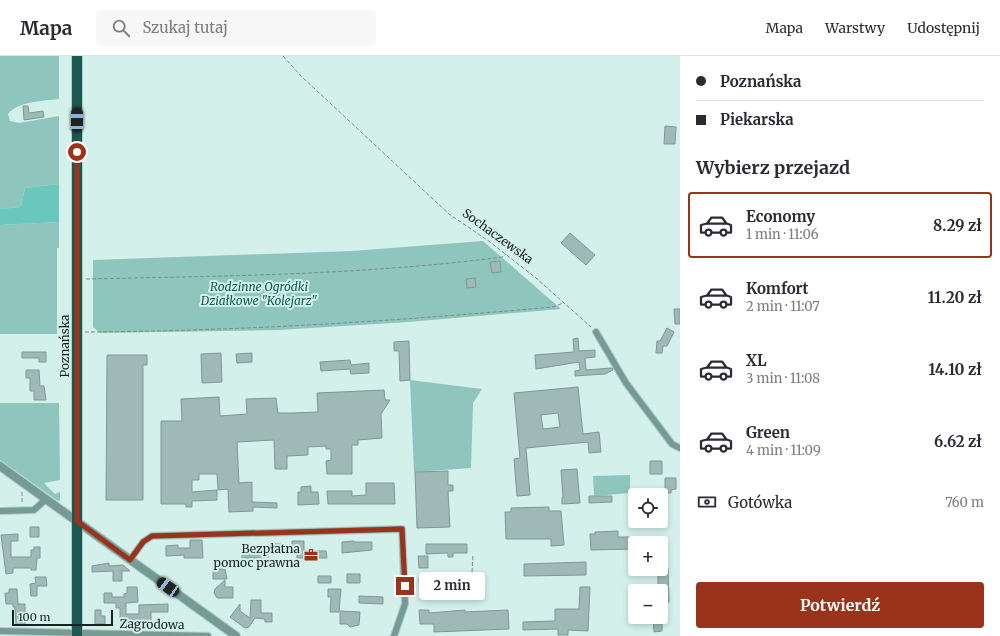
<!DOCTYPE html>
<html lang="pl">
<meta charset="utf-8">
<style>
:root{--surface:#fff;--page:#f7f7f7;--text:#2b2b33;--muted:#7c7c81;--line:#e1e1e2;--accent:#9b321b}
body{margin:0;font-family:Merriweather,serif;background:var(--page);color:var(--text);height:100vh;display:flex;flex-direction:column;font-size:15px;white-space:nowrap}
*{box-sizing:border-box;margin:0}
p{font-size:13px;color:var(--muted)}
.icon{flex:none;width:22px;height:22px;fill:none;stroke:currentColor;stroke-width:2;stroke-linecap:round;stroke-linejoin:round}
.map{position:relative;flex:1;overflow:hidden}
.details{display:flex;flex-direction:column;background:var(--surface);width:320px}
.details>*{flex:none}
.top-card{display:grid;align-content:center;height:88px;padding:0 16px;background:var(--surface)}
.tools{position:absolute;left:628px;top:432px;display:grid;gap:8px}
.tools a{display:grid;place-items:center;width:40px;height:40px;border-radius:4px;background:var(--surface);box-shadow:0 2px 6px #0003;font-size:20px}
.scale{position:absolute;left:12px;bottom:10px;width:101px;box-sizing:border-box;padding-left:4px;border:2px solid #182321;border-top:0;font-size:11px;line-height:14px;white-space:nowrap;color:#182321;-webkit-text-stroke:3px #d3f0eb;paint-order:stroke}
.end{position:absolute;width:18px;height:18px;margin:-9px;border:5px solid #9b321b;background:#fff;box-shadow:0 0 0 2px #fff}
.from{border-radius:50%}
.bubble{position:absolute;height:28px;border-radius:4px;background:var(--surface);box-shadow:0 2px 6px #0003;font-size:13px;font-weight:700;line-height:28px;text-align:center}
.car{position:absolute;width:12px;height:24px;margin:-12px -6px;border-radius:5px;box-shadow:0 0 3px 1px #0007;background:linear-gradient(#222 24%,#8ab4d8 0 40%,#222 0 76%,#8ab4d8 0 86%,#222 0)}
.top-card b{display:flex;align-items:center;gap:14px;height:38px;font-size:15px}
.top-card b+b{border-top:1px solid var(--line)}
.top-card i{width:10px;height:10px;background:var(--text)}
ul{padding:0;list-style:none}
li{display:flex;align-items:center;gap:12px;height:66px;margin:0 8px 6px;padding:0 8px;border:2px solid transparent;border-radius:4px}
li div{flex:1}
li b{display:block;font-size:15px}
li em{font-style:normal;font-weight:700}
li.selected{border-color:var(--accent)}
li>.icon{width:36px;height:36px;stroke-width:1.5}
h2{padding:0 16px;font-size:18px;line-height:48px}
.pay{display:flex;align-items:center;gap:10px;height:44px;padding:0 16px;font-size:15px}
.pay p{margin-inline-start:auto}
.button{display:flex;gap:8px;margin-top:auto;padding:8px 16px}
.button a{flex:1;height:46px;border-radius:4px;background:var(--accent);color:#fff;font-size:16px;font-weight:700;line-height:46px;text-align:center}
header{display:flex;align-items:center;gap:24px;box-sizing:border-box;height:56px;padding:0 20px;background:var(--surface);border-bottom:1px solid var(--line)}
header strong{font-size:19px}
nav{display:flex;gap:22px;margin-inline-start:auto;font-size:14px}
.search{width:280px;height:36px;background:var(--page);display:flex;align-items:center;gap:10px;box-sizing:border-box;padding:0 14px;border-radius:4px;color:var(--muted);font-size:15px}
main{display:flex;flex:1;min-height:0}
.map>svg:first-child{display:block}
.green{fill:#8ec5bc}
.forest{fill:#69c8bb}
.building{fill:#9fbab6;stroke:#7e9995;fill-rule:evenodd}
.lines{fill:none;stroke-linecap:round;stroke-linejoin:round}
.minor-casing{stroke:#b1cbc7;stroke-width:8}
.tertiary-casing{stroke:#b1cbc7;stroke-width:10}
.primary-casing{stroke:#b1cbc7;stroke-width:12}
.path{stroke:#7a8f8b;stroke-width:1;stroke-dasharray:4 2;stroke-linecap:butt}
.minor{stroke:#769b95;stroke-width:6}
.tertiary{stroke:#769b95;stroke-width:8}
.primary{stroke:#1a5850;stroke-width:10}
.route{stroke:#9b321b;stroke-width:5}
.labels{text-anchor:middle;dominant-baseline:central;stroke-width:4;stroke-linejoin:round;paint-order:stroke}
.street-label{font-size:12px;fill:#182321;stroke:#d3f0eb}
.park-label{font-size:12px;font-style:italic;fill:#085d54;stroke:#d3f0eb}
.poi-label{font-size:12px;fill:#182321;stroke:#d3f0eb;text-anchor:end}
</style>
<header>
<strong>Mapa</strong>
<div class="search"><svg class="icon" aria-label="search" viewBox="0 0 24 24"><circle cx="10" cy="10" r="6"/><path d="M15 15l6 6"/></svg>Szukaj tutaj</div>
<nav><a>Mapa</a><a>Warstwy</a><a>Udostępnij</a></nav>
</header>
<main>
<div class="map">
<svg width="680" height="580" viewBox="0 0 680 580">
<rect width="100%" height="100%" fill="#d3f0eb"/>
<!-- green -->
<path class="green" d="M0,0H59V43C44,45 18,45 8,58L10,65L19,67L59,60V128L25,132L21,151L0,153Z
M59,166V192H57V278H0V169Z
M483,185L561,253L408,266L279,274L100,277L93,271V204L352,195Z
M410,324L482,333L473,347L471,412L414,416Z
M0,347H59L60,424L44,427L55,438L60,436V444L58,445L0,404Z
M630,419V437L594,440L593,420Z"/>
<!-- forest -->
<path class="forest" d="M59,128V166L0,169V153L21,151L25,132Z"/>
<!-- building -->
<path class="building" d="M23,50H28L29,57L43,55L44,61L24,64Z
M665,70L676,71L675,88H664Z
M570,177L595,199L586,209L561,187Z
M500,205L501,216L492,217L490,206Z
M475,222L476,231L467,232L466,223Z
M674,253H680V268H675Z
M667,272L674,276L667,290H663L662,297H656L657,285H660Z
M578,282L579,295L595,294V301L585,302L586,314L612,312L613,314L605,318L575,320V315L580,314L579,306L536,313L535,299L574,296L573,283Z
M409,285L410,324L400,325L399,295H394V286Z
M22,296H46V306H39V302H22Z
M221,297L222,326L202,327L201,298Z
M252,297V306L237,307L236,298Z
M107,299H147V309H143V444H106Z
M350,304L351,309L369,307V317L351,318L350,313L321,315L320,306Z
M26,314H39L40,330H44L46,344H34V335H30V322H26Z
M578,331L583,378L599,376L601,396L589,397L588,386L526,392L530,439L517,440L514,403L520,402L514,337ZM558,357L560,371L543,373L541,359Z
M384,334L385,344H390L381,358L382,382L358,384V389H352V418H327L326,405L331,404V393H326V390L308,391V399L287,400V413H275L274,384L237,386L239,427L252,426V446L277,447V452L253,451V455L229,456L228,433L218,434L217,418H199V424H192V436L217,434V444L192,445V451H186V448H161V365H182L181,343L219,341L220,360L247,358L246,343L276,342L278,357H292L318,356L317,337Z
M650,405H662V418H650Z
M577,413L580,447L562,448V441H563L561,414Z
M448,415V429H453V435H448L450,471L417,472L415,416Z
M665,422H676V433L671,434V437H665Z
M366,427H394L395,448H328L327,435H352V440L366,439Z
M311,430V436H318L319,448L298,449V436H301V431Z
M589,440H612V446L589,447Z
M549,451V455H561L564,489L551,490V483H506L505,456H511V452Z
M30,471H39V481H30Z
M618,475V481H648V487H635V493L591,494L590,478H595V476Z
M18,478V485H11V501H31V494H34V491H40V502H37L36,514H31V512H13V517L6,518L1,479Z
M190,484H202L203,502H184V499L166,500V490L178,489V492H190Z
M292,485H304V495H326L327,502H297V495H292Z
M354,485V486H372V494L342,497V486Z
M271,488H281V497H271Z
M426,488H467V497H453V501H448V497L426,498Z
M262,493H268V502H242V496L262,495Z
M418,500H428V512H419Z
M586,506V519L524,520V508Z
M109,507V510L123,509L130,515H122V525H113V515L92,516V510Z
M668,512L669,546H661V535L658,533V513Z
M213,513H225L227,523H213Z
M347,518H360V527H347Z
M318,520H331V527H318Z
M475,520L476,540L420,543L419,522Z
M35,521H46L47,530H37V540H31L30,528L36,527Z
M225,524V531H233V542H217L214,537L215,533Z
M127,531H137L138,546L126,547V558H139V549L168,548V556H151V568L120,567V552H116V547H104V537H112V541H124V538L127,537Z
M580,531H590L588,575L568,574V579H558V573L523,574V566L555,565V553H579Z
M9,533H17L18,548H25V569H16L15,551H13V548H6L5,537H9Z
M328,533H341L339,556H330L331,541H328Z
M359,540L383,541V548L359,547Z
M251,544H261V557H272V566H265V563L255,562L249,571L245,572L230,561L240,548V555L250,562Z
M95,554H101V560H105V568H95Z
M419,554H429V557L465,554V556L508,554L509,573L434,576V568H420Z
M340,555L360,556L359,569L350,571L347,568H340Z
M653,561H662V575L654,576Z"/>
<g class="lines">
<!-- minor casing -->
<g class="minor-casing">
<path id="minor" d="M596,276L626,327L672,388L680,392
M0,455L34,454L46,443
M130,504L143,486L152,480L402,473L405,548L394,580
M0,575L208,580"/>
</g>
<!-- tertiary casing -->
<g class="tertiary-casing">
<path id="tertiary" d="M0,410L236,580"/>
</g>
<!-- primary casing -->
<g class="primary-casing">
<path id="primary" d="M77,580V0"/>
</g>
<!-- path -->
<path class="path" d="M283,0L301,20L449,158L490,186L536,222L591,271
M86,223C225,220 364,219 502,201L506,198
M85,276C242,275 397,265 553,251L563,247
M22,436V448
M472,516L473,498"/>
<!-- minor -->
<use href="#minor" class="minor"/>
<!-- tertiary -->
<use href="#tertiary" class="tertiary"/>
<!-- primary -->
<use href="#primary" class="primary"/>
</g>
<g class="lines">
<!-- route -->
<path class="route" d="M77,96V465L130,504L143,486L152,480L402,473L405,530"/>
</g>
<!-- icons -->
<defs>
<g id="office-bare" transform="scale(1.08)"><path d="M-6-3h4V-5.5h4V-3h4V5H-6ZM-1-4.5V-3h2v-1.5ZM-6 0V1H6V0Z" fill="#9b321b" stroke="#d3f0eb" stroke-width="2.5" paint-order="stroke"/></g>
</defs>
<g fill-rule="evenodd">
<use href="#office-bare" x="311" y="499"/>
</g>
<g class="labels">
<!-- street labels -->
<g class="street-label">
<text transform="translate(498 180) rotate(36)">Sochaczewska</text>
<text transform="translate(64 290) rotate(-90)">Poznańska</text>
<text transform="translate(152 568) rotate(1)">Zagrodowa</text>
</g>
<!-- park labels -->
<g class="park-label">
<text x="259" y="230">Rodzinne Ogródki<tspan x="259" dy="14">Działkowe "Kolejarz"</tspan></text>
</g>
<!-- poi labels -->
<g class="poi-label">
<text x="300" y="492">Bezpłatna<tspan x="300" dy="14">pomoc prawna</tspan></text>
</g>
</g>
</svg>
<div class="tools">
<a><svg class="icon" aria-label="locate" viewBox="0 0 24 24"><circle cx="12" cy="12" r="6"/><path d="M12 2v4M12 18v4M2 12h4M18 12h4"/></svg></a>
<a>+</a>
<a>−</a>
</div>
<div class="scale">100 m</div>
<i class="end from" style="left:77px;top:96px"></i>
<i class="end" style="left:405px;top:530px"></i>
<div class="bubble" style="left:419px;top:516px;width:66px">2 min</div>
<i class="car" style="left:77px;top:64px;rotate:0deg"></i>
<i class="car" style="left:168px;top:531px;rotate:305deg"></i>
</div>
<section class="details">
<div class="top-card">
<b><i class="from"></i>Poznańska</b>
<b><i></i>Piekarska</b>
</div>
<h2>Wybierz przejazd</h2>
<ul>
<li class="selected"><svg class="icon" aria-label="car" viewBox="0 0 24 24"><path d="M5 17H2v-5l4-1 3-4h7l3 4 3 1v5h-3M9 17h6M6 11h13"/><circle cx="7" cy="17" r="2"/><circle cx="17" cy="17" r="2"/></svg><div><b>Economy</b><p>1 min · 11:06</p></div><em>8.29 zł</em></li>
<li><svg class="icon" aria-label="car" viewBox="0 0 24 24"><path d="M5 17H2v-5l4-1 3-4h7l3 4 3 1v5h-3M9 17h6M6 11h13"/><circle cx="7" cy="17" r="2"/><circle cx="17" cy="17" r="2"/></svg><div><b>Komfort</b><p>2 min · 11:07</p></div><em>11.20 zł</em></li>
<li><svg class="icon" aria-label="car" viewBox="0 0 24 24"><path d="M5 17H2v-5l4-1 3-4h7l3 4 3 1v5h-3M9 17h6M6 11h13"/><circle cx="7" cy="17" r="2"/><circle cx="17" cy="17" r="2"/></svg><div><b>XL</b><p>3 min · 11:08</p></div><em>14.10 zł</em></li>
<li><svg class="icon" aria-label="car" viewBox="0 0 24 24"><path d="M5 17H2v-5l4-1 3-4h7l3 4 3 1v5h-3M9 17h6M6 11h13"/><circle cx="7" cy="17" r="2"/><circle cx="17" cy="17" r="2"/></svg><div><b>Green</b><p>4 min · 11:09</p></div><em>6.62 zł</em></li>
</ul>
<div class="pay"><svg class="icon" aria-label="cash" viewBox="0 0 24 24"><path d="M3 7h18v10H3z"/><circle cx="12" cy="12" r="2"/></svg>Gotówka<p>760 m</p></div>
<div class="button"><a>Potwierdź</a></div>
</section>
</main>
